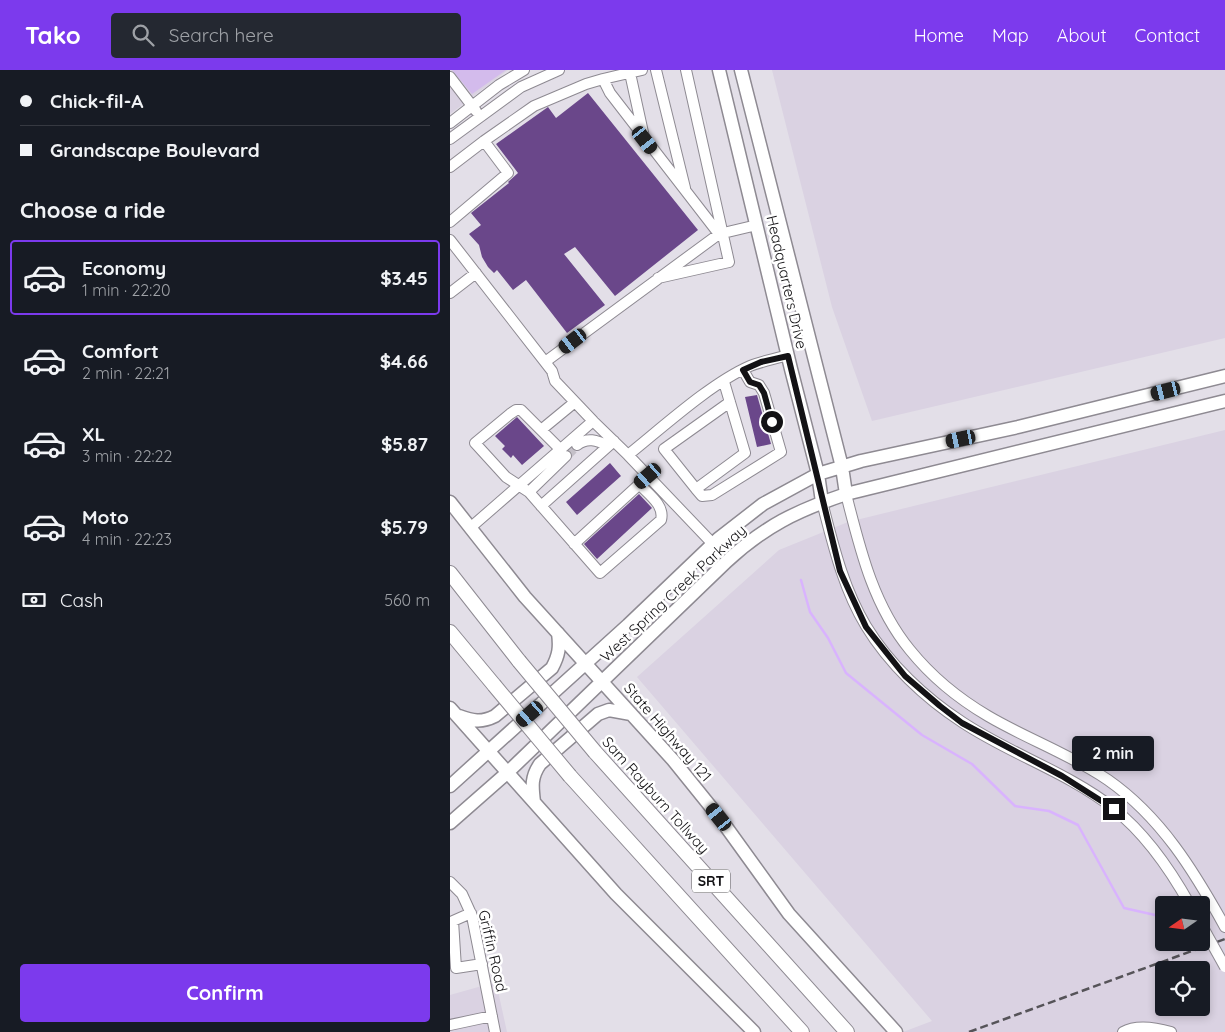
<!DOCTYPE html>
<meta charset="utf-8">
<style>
:root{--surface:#171b24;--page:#242831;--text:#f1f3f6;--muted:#9ea1a6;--line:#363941;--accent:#7c3aed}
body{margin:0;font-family:Quicksand,sans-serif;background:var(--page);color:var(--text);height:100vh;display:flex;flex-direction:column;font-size:19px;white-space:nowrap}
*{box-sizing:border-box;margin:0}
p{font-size:16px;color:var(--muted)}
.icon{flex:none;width:28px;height:28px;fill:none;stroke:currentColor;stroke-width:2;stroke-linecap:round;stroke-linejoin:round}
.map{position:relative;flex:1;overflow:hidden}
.drawer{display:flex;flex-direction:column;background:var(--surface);width:450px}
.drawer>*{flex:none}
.hud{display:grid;align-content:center;height:110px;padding:0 20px;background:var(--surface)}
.needle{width:32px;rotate:256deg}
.fabs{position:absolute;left:705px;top:826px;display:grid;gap:10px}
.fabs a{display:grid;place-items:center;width:55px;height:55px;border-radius:5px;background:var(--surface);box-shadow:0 2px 8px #0003;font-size:25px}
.end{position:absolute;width:22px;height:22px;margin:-11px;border:6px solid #131215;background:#fff;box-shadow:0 0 0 2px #fff}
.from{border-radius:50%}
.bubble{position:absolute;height:35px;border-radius:5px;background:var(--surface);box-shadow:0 2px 8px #0003;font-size:16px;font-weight:700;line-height:35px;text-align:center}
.car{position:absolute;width:15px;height:30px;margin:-15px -8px;border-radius:6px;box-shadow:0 0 4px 1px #0007;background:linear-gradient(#222 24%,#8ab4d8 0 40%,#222 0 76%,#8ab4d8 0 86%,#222 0)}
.hud b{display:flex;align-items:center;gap:18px;height:48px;font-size:19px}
.hud b+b{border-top:1px solid var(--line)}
.hud i{width:12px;height:12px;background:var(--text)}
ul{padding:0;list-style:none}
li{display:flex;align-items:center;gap:15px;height:75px;margin:0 10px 8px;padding:0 10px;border:2px solid transparent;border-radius:5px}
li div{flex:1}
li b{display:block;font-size:19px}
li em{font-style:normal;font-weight:700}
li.on{border-color:var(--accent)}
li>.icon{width:45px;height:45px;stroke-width:1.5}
h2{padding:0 20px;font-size:22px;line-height:60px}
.pay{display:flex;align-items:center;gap:12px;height:55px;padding:0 20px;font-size:19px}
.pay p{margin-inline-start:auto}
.button{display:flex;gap:10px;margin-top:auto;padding:10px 20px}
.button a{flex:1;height:58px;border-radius:5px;background:var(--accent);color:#fff;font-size:20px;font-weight:700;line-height:58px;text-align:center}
header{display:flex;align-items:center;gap:30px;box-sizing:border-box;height:70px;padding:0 25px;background:var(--accent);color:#fff}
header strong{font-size:24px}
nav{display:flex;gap:28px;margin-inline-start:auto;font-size:18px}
.search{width:350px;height:45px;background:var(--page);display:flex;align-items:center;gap:12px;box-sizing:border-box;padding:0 18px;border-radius:5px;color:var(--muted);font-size:19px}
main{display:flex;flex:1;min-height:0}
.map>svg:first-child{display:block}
.built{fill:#dad2e2;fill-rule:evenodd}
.green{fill:#d3bbec}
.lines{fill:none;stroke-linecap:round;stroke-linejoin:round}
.stream{stroke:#d9b3fe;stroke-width:2.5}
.building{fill:#6a478a}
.minor-tunnel{stroke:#c4c0c8;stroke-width:10;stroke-dasharray:10 5;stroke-linecap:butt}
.minor-casing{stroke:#8e8a92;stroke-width:12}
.major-casing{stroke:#8e8a92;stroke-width:15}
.highway-casing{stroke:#8e8a92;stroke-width:16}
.minor{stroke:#fff;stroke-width:10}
.major{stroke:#fff;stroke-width:12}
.highway{stroke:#fff;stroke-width:14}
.rail{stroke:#555358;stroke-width:2.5;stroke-dasharray:8 4;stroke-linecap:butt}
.minor-bridge-casing{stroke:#8e8a92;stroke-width:12;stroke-linecap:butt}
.highway-bridge-casing{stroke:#8e8a92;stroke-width:16;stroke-linecap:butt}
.minor-bridge{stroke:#fff;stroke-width:10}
.highway-bridge{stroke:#fff;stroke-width:14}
.route{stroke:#131215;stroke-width:6}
.labels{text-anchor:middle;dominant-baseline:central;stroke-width:5;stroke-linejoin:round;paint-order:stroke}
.shield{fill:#fff;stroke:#5a595b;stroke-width:1}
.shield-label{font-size:14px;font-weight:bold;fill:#131215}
.street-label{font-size:15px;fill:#131215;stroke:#fff}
</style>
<header>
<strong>Tako</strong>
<div class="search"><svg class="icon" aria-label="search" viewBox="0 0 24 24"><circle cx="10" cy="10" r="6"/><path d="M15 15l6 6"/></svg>Search here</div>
<nav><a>Home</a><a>Map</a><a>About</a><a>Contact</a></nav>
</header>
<main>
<section class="drawer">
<div class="hud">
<b><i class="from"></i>Chick-fil-A</b>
<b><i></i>Grandscape Boulevard</b>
</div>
<h2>Choose a ride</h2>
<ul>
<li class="on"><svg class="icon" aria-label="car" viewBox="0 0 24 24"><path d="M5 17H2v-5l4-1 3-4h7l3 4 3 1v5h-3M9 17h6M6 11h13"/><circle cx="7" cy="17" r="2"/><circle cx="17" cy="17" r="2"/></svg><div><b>Economy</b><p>1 min · 22:20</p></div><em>$3.45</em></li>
<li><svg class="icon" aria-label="car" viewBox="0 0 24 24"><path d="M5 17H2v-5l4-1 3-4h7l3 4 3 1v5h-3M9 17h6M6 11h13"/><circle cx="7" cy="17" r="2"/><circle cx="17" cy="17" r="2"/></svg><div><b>Comfort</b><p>2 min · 22:21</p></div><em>$4.66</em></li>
<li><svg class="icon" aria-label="car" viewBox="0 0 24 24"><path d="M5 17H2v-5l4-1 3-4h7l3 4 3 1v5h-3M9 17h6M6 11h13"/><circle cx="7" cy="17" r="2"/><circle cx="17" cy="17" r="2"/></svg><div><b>XL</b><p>3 min · 22:22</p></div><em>$5.87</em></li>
<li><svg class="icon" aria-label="car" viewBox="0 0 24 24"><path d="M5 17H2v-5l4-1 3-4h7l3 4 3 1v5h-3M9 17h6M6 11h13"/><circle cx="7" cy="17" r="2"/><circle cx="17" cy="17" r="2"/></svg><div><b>Moto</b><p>4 min · 22:23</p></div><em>$5.79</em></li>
</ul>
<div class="pay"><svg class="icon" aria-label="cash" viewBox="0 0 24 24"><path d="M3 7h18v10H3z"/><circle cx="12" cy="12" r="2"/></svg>Cash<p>560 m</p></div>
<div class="button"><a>Confirm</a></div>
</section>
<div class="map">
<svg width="775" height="962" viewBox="0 0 775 962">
<rect width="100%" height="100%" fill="#e3dfe8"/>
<!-- built -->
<path class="built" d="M0,0H58L0,44Z
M322,0H775V268L422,351L382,237Z
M775,360V962H453L482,951L187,607L329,480L398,452ZM714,835H751V872H714ZM714,900H751V938H714Z
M46,912L57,962H0V925Z"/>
<!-- green -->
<path class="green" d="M2,0H56L22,24Z"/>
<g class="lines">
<!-- stream -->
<path class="stream" d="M351,510L360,542L378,568L396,603L472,665L522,694L565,736L599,741L628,755L674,838L714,847"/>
</g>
<!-- building -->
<path class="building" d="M138,23L248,160L165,226L125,177L114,184L155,235L117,263L76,210L63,220L47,200L44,203L38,197L32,187L29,175L19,164L31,155L21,143L59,113L58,112L68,103L46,74L98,37L106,48Z
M307,325L321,374L307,377L295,327Z
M67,347L94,376L72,395L63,385L61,388L52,379L55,376L45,366Z
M160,393L171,406L127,445L116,432Z
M189,424L202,438L147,489L134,474Z"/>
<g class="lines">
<!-- minor-tunnel -->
<path class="minor-tunnel" d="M116,386L127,375"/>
<!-- minor casing -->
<g class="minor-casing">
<path id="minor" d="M206,0L235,118
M180,3L194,67
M0,7L26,41
M153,9L192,0
M0,53L49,15L74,0
M0,69L71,17L109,0
M0,97L34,71
M0,152L58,103L34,71L84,36L136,14L153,9L160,23L269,164
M0,170L102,301L105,311L143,351
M208,208L279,192L236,0
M0,223L26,203
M95,292L269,164L307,155
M274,312L295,383L246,419L214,379L280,332
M91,360L125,332
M127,375C137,367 147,370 158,376
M110,379L71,340H66L60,344L25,373L56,407L79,422L150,503L211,450C215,435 198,424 189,414
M178,385C213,357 261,313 300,296C312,291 325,289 338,285
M246,419L252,426L262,425L331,382L314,323L309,315L300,312L293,300
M79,422L116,386
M396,424C410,479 423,535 460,580C481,606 509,629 538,646C577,669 620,684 658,710C711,747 744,801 775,857
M372,432C383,474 393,518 416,556C439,594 475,628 512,652C560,684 617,702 663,738C696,764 720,799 740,835
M91,436L164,371
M20,458L143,351L178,385L263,474
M124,474L194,410
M0,812L12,824L22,846L45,962
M21,843L3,851L6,898L32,894
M0,955L42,946
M673,962C687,954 707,958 721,962"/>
</g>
<!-- major casing -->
<g class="major-casing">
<path id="major" d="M269,0L341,299L368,404L372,432
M291,0L392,397L396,424
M0,432L75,527L223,690L269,747L339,844L446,962
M0,638L166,824L304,962
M9,646C23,651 31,653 45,646L102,598C109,585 110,577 108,563
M0,716L178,555L268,469L313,434L368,404L411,391L568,357L775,306
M84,732C82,716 81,707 90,694L148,644L159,640L181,644
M0,753L57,703L276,492C315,456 346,441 396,424L775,331"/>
</g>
<!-- highway casing -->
<g class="highway-casing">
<path id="highway" d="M0,503L69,591
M0,562L44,615
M145,682L397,962
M120,706L352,962"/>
</g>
<!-- minor -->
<use href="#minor" class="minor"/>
<!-- major -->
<use href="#major" class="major"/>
<!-- highway -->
<use href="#highway" class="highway"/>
<!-- rail -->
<path class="rail" d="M519,962L775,869"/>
<!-- minor-bridge casing -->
<g class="minor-bridge-casing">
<path id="minor-bridge" d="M751,854L775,897"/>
</g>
<!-- highway-bridge casing -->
<g class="highway-bridge-casing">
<path id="highway-bridge" d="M69,591L145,682
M44,615L120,706"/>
</g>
<!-- minor-bridge -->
<use href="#minor-bridge" class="minor-bridge"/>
<!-- highway-bridge -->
<use href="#highway-bridge" class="highway-bridge"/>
</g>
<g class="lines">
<!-- route -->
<path class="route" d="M322,352L314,323L309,315L300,312L293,300L311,292L338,286L390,501L416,557L455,606L490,636L512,653L612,706L664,739"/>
</g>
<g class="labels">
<!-- shield labels -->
<rect class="shield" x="242" y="799.5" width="38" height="23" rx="4"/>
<g class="shield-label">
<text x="261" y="811">SRT</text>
</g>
<!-- street labels -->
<g class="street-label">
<text transform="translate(337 212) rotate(77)">Headquarters Drive</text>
<text transform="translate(223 523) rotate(-43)">West Spring Creek Parkway</text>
<text transform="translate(218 662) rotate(49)">State Highway 121</text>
<text transform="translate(206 725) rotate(48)">Sam Rayburn Tollway</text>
<text transform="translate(43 881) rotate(77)">Griffin Road</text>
</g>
</g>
</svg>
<div class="fabs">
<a><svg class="needle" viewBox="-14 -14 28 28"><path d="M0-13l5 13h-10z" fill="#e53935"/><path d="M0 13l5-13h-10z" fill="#9ea1a6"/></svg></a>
<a><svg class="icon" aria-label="locate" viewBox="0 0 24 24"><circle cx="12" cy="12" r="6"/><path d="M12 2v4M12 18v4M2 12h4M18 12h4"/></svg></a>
</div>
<i class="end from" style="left:322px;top:352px"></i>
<i class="end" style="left:664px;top:739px"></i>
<div class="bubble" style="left:622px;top:666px;width:82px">2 min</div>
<i class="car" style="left:195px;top:70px;rotate:142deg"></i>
<i class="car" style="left:123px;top:271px;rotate:233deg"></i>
<i class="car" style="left:716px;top:321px;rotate:256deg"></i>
<i class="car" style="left:511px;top:369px;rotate:258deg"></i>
<i class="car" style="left:198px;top:406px;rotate:229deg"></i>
<i class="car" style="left:80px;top:644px;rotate:229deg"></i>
<i class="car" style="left:269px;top:747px;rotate:321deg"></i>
</div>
</main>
